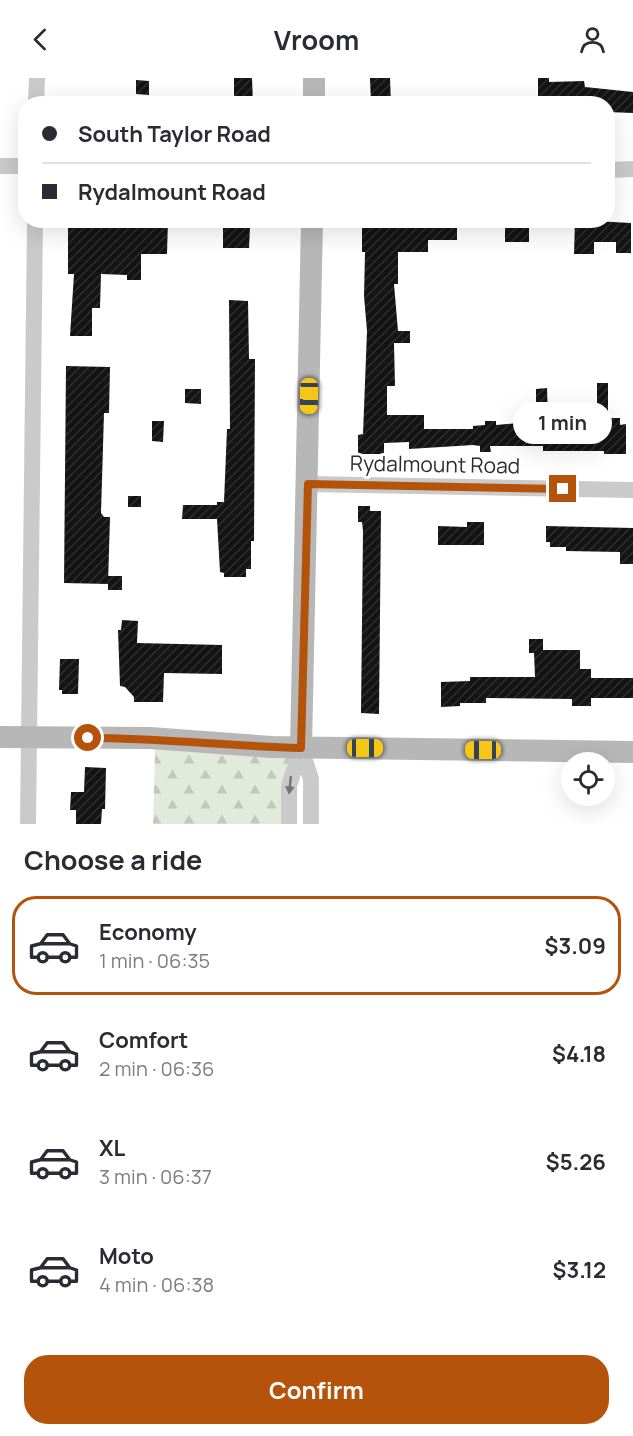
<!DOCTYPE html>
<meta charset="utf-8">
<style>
:root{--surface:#fff;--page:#f2f2f3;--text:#2b2b33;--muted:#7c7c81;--line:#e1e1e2;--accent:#b45309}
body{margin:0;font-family:Manrope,sans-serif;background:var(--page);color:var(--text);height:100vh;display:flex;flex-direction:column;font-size:22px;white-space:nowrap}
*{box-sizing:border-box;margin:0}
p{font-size:20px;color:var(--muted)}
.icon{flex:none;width:33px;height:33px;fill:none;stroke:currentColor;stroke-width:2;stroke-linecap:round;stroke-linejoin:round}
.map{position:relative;height:746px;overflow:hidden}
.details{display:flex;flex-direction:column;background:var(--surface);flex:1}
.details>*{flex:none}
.banner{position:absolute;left:18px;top:18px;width:597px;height:132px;border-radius:24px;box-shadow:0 6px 24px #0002;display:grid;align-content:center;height:132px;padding:0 24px;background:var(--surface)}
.controls{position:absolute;left:561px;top:674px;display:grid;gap:12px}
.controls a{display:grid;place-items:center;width:54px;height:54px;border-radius:50%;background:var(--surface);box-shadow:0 6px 24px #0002;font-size:30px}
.end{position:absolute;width:27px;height:27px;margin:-14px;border:8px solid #b45309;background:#fff;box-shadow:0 0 0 3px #fff}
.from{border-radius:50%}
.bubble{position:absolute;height:42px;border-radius:21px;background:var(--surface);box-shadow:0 6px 24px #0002;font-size:20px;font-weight:700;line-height:42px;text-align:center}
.car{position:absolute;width:18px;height:36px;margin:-18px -9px;border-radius:8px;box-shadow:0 0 4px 2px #0007;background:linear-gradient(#f5c518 24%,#345 0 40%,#f5c518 0 76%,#345 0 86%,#f5c518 0)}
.banner b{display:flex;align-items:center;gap:21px;height:57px;font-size:22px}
.banner b+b{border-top:2px solid var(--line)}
.banner i{width:15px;height:15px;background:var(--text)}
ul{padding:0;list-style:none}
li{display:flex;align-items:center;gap:18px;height:99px;margin:0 12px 9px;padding:0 12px;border:3px solid transparent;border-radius:24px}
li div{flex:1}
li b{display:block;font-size:22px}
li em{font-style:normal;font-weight:700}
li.active{border-color:var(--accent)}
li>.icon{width:54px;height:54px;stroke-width:1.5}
h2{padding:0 24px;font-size:27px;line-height:72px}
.primary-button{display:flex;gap:12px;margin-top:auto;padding:12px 24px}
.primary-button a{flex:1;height:69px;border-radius:24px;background:var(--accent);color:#fff;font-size:24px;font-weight:700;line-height:69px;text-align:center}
header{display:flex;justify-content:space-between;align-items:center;height:78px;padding:0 24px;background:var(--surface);font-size:27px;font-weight:700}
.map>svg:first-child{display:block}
.forest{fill:url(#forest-firs)}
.building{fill:url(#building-hatch)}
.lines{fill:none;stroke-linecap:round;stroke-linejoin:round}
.street{stroke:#cacaca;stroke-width:16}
.secondary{stroke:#b7b7b7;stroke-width:22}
.oneway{fill:#747474}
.route{stroke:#b45309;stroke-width:8}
.labels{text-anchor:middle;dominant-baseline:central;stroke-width:6;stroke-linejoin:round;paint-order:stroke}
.street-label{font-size:21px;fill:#2d2d2d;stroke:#fff}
</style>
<header><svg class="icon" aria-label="back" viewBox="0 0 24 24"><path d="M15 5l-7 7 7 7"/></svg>Vroom<svg class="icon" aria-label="person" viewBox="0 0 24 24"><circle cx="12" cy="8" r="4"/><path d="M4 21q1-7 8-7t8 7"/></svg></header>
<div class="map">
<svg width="633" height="746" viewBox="0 0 633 746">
<defs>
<pattern id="forest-firs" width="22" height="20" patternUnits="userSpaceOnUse" patternTransform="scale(1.5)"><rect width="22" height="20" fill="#e2eadb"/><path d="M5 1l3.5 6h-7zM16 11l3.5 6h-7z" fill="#c2c9bc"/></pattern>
<pattern id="building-hatch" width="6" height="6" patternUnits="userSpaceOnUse" patternTransform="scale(1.5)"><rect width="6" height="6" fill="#141414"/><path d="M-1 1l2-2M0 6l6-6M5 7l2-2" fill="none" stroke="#2e2e2e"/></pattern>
</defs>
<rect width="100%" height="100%" fill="#fff"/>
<!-- forest -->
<path class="forest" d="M150,660L301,670L289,746H153L155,673Z"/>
<!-- building -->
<path class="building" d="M234,0H252L253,26H234Z
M370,0H390L391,26H371Z
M538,0H549V4L584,3L585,9L633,14V35L608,34V26H538Z
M136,2L149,3V17L136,16Z
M168,142L167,176H141V202H127V197L101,196L100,230H92V258H70L74,196H68V147L114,148V144Z
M362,142H433V150H457V162H428V174H398V206H394L398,253H410V265H394L395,308H387V337H424V351H473V348L485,347V343H496V347L518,345V342H536V311L547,310L548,341H564V348L597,347V305H608V340H620V347L626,346V376H604V373H543V368H490L491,374H480V368L473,367L409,371V364L384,365V376H358V357L363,356L367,253L364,218L365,174H362Z
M575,142L631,145V175H616V164H594V176H574Z
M223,148L250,149L249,170H223Z
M505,149H529V164H505Z
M229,222L248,223L249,281H255L254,463H251V491H246V499H224V495L220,494L217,441H182L183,427H217V424H224L227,351H230Z
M66,288L110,289L109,335H104L102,402L101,435L104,439H110L108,506L64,505Z
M185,311H201V326L185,325Z
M152,343H164L163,364L152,363Z
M128,418H141V429H128Z
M358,428H370V433H381L379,636L361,635L363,453L362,444H358Z
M467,444H484V467H438V448L467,449Z
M546,448L633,450V486H620V474L566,473V469H550V464H546Z
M108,498H122V512H108Z
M122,542L138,543L137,565L222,567V596L164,595L163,624H134V619L125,609L120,608L118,552H121Z
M529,561H543V572H580V591H591V600H633V620H591V628H572V621L486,620V625H460V628L441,629V604L470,603V599H535L534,575H529Z
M60,581H79L78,616H62V612H59Z
M85,689L106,690L105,731H102L101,746H76V732H70L71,714H84Z"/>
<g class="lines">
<!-- street -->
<path class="street" d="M36,26L37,0
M0,88H26
M608,92L633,91
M308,406L633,412
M301,670L311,701V746
M28,746L35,142
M289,746V708L301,670"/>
<!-- secondary -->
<path class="secondary" d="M314,26V0
M0,659L150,660L272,669L633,674
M301,670L312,142"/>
</g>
<!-- one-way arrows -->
<defs><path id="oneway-solid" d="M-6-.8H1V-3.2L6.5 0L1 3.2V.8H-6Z" transform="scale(1.5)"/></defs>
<use class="oneway" href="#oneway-solid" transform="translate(290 707) rotate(96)"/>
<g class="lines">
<!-- route -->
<path class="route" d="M88,660C159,660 230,668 301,670L308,406L563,411"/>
</g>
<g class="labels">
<!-- street labels -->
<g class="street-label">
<text transform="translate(435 386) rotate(1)">Rydalmount Road</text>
</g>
</g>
</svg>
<div class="controls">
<a><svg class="icon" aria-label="locate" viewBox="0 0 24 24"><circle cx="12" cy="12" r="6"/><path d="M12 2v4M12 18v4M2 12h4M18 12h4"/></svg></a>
</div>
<i class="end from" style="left:88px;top:660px"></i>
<i class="end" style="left:563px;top:411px"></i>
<div class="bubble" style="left:513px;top:324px;width:99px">1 min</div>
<i class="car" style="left:309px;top:318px;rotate:181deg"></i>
<i class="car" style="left:365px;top:670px;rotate:90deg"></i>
<i class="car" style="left:483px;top:672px;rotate:270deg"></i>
<div class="banner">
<b><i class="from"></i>South Taylor Road</b>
<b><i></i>Rydalmount Road</b>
</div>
</div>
<section class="details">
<h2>Choose a ride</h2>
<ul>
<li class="active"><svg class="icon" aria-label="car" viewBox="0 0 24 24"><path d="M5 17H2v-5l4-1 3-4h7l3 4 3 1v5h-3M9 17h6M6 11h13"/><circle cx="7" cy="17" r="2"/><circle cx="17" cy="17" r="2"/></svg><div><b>Economy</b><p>1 min · 06:35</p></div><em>$3.09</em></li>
<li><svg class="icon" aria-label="car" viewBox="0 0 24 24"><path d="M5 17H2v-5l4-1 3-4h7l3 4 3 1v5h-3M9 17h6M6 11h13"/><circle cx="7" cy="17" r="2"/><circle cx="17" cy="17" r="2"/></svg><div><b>Comfort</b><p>2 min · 06:36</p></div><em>$4.18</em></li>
<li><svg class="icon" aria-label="car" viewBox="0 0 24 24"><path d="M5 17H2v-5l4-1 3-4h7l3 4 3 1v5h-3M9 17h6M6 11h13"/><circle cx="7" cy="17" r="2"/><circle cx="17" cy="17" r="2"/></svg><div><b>XL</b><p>3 min · 06:37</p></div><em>$5.26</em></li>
<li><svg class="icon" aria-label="car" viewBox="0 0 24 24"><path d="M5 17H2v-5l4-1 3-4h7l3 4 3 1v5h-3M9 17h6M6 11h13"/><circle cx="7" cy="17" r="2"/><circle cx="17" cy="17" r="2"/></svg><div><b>Moto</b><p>4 min · 06:38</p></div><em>$3.12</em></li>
</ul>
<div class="primary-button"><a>Confirm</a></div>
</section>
